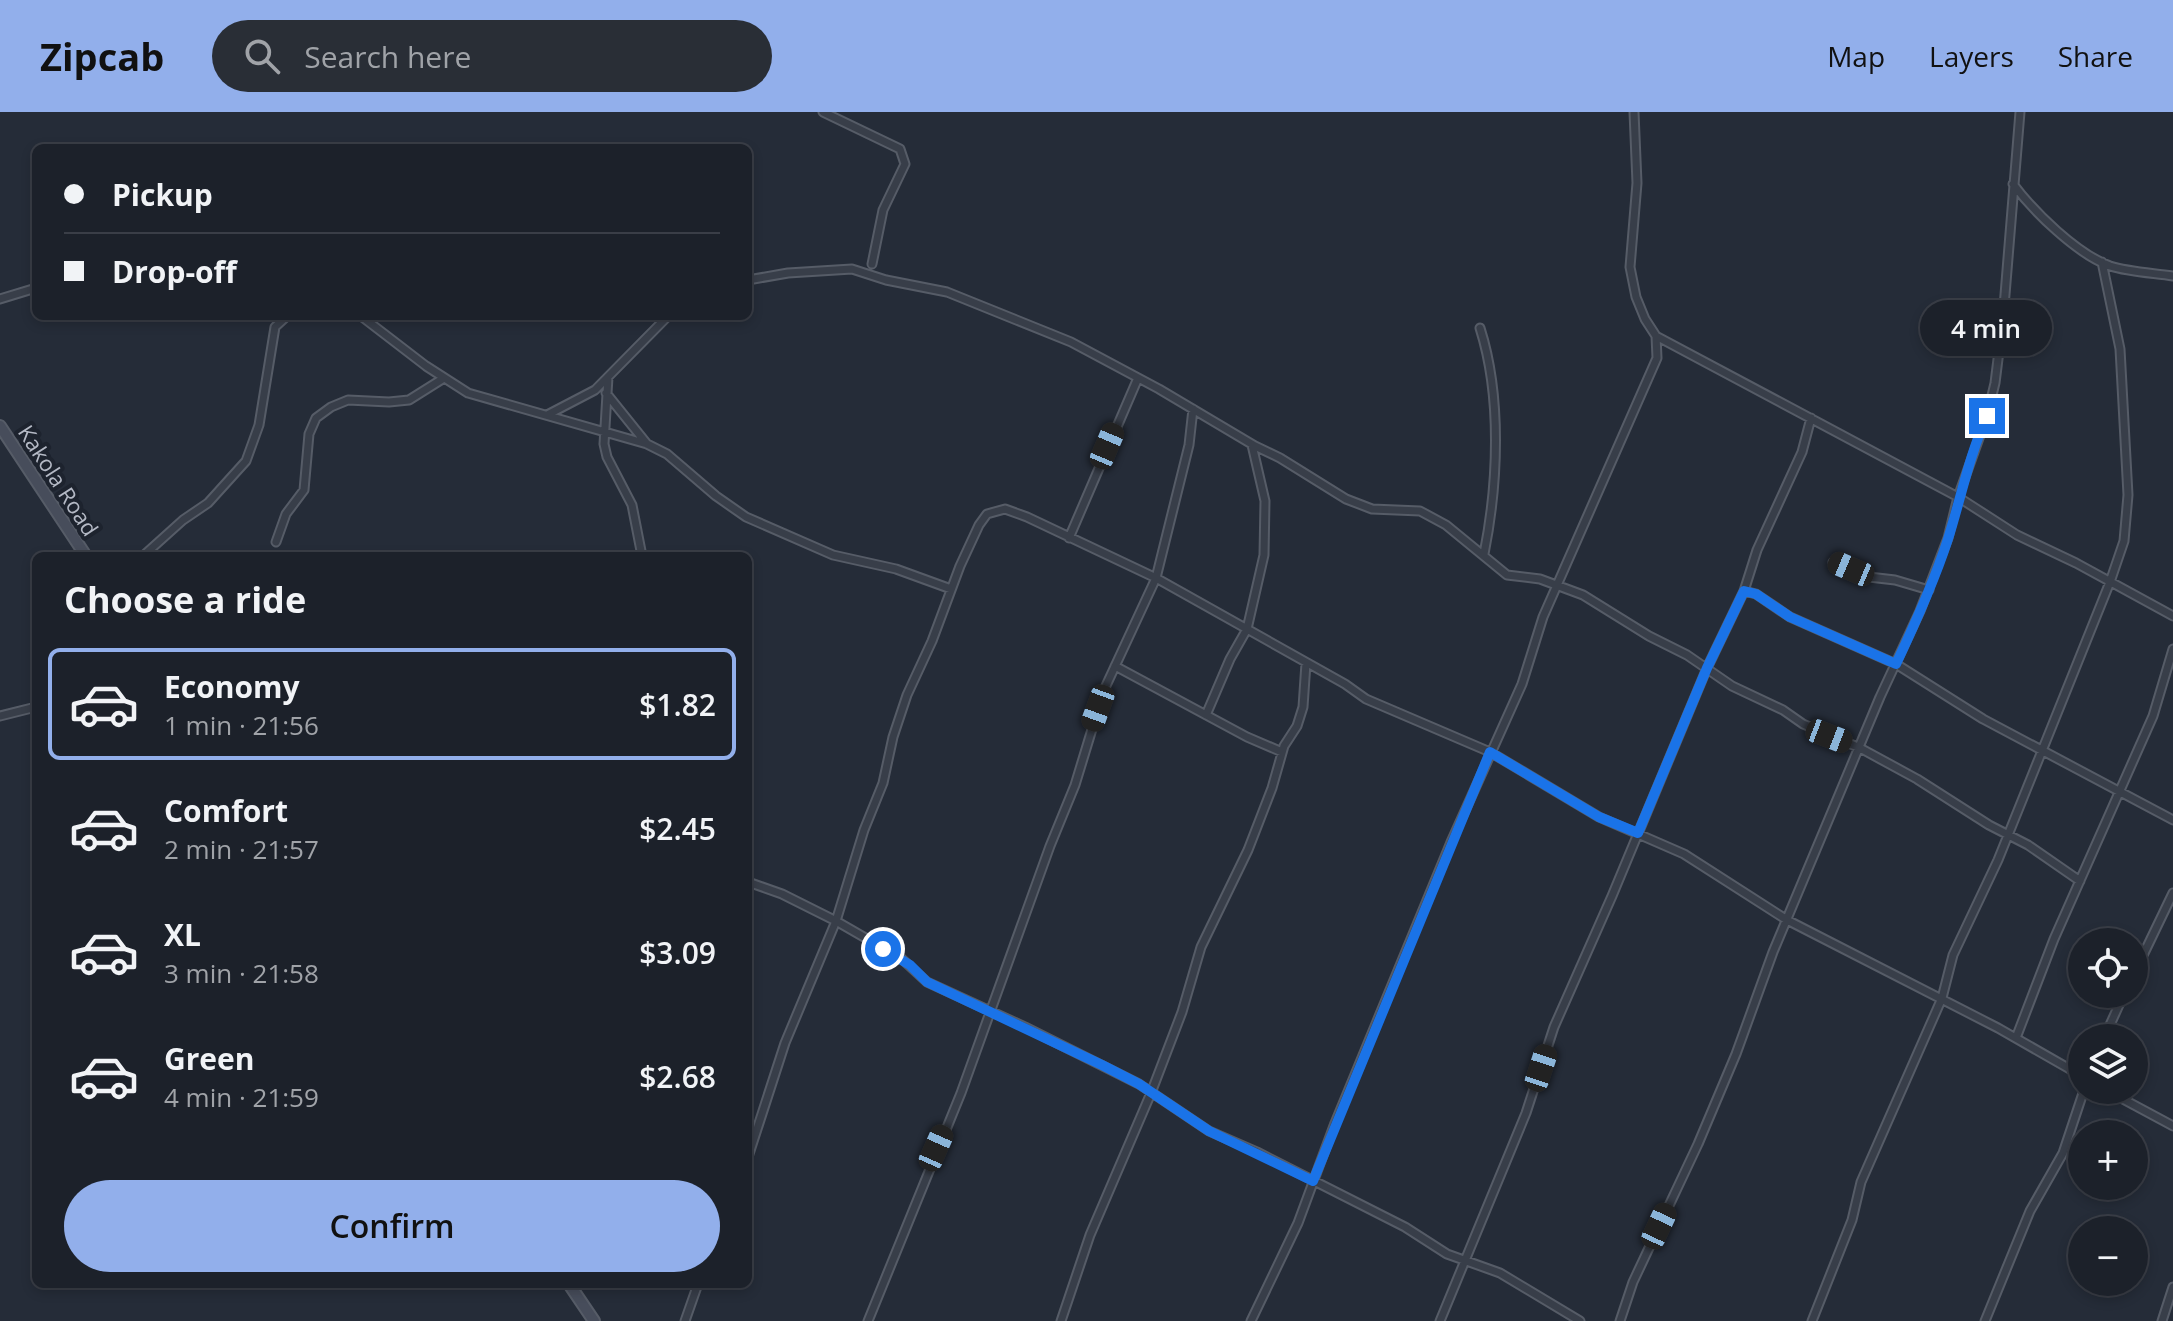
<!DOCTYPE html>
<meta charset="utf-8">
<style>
:root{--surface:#1c212a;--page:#292e36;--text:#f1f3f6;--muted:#a0a3a8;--line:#3a3e47;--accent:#92afeb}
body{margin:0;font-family:"Open Sans",sans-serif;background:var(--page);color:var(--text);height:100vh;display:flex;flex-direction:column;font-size:30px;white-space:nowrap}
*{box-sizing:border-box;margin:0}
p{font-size:26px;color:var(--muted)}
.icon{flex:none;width:44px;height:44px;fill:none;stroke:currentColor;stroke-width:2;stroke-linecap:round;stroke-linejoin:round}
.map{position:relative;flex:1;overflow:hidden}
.sheet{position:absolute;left:32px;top:440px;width:720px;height:736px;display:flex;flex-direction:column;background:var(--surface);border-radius:12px;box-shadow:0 4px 12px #0003,0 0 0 2px var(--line)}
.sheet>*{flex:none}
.banner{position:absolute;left:32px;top:32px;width:720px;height:176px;border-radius:12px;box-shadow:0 4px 12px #0003,0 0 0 2px var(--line);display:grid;align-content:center;height:176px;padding:0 32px;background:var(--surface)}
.controls{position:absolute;left:2068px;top:816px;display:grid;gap:16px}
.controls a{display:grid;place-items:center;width:80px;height:80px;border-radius:50%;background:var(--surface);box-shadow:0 4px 12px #0003,0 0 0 2px var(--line);font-size:40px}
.end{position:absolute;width:36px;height:36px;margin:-18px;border:10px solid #1a73e8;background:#fff;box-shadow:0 0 0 4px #fff}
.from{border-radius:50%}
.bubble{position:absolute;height:56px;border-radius:28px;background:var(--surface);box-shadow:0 4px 12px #0003,0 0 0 2px var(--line);font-size:26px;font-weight:600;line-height:56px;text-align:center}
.car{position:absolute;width:24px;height:48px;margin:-24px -12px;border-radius:10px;box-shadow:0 0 6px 2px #0007;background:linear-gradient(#222 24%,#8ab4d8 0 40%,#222 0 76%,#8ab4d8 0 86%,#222 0)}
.banner b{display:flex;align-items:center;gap:28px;height:76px;font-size:30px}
.banner b+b{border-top:2px solid var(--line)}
.banner i{width:20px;height:20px;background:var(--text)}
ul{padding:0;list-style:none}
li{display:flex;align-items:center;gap:24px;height:112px;margin:0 16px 12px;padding:0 16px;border:4px solid transparent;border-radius:12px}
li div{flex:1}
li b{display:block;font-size:30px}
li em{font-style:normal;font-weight:600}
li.active{border-color:var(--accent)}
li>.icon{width:72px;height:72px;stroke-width:1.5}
h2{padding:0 32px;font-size:36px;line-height:96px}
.button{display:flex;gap:16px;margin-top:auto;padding:16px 32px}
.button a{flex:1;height:92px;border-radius:48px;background:var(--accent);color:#111;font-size:32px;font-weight:600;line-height:92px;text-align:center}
header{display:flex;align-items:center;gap:48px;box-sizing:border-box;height:112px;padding:0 40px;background:var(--accent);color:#111}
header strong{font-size:38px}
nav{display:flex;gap:44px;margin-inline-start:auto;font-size:28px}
.search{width:560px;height:72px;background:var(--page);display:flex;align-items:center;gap:20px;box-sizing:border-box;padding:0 28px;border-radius:44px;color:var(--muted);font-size:30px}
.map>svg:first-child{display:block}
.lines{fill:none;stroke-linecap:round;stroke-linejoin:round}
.minor-casing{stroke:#565c67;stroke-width:11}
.secondary-casing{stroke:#565c67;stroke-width:14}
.minor{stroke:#383e49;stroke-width:7}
.secondary{stroke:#474d5b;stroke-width:10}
.route{stroke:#1a73e8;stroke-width:10}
.labels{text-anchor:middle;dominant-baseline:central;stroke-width:8;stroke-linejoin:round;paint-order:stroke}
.street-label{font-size:22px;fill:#b4b9c5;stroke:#1d232e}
</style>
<header>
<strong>Zipcab</strong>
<div class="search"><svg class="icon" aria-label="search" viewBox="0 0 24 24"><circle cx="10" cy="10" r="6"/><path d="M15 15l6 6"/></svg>Search here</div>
<nav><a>Map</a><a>Layers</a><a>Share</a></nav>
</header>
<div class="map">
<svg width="2173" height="1209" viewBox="0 0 2173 1209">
<rect width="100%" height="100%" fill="#252c38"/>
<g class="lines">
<!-- minor casing -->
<g class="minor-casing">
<path id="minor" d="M823,0L900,37L905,52L883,98L872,152
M2013,72C2034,100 2077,142 2110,154C2129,160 2153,161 2173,164
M748,168L788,161L852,157L886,168L947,180L1071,230L1159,277L1255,334L1280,346L1346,387L1372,397L1420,399L1446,413L1507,463L1540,467L1583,483L1649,524L1687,543L1732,574L1783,598L1803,612L1860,636L1917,667L1989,713L2028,733L2080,769
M0,187L36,176
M361,204L426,254L468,281L647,332L667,342L716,384L746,405L833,443L896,457L951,477
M1480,216C1502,285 1498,372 1484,442
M1656,224L1958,385L2017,423L2076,451L2173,504
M608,265L604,332L607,345L632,393L642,444
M606,281L647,332
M549,302L595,278L668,204
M1069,426L1138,266
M276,430L286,402L304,378L309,322L316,306L331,295L348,288L389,290L409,288L444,266
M143,444L183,408L208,391L246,349L259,313L275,215L287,204
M1833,450L1869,465L1895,468L1929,478
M1744,479L1756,482L1790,505L1896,552L1983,607L2173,708
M1115,554L1247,625L1282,640
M1206,603L1230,547L1247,517L1264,443L1265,389L1252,333
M0,604L36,595
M748,770L782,782L836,809L902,847L927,870L1025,915L1139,972L1209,1019L1257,1040L1405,1115L1447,1142L1500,1161L1580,1209
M2134,862L2173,781
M2016,926L2054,827L2153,604L2173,537
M2104,926L2124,882
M2106,978L2173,1014
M748,1045L785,931L836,809L864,718L883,671L893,625L907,583L932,529L960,454L979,413L987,402L1005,397L1027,405L1156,466L1345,572L1366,587L1490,640L1599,705L1684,742L1787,808L1998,916L2082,964
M685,1209L698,1172
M868,1209L961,981L1050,734L1075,673L1104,578L1156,466L1189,333L1193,297
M1061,1209L1090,1123L1151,981L1182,900L1201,835L1248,738L1272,676L1284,634L1297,614L1303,595L1306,551
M1251,1209L1298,1111L1335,1011L1451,730L1522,572L1543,505L1657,246L1656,224L1645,207L1636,185L1630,155L1637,71L1634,0
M1440,1209L1526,1001L1554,915L1612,784L1707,556L1744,479L1757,438L1802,340L1811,306
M1620,1209L1633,1170L1698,1032L1736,942L1773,840L1880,585L1920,499L1948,426L1958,385L1987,304L1995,271L2003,207L2020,0
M1812,1209L1852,1108L1861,1070L1942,886L1953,843L1998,748L2110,470L2124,429L2128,383L2120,237L2102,150
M1985,1209L2030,1099L2063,1041L2084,978
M2162,1209L2173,1175"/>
</g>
<!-- secondary casing -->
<g class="secondary-casing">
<path id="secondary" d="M0,314L86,444
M569,1172L594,1209"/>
</g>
<!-- minor -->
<use href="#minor" class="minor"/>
<!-- secondary -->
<use href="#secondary" class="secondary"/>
</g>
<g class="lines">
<!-- route -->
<path class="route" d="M883,837L910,853L927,870L1102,953L1139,972L1209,1019L1313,1069L1490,640L1599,705L1638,721L1707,556L1744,479L1756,482L1790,505L1896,552C1915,512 1934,470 1948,427C1961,386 1969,344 1987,304"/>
</g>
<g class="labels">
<!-- street labels -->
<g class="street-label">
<text transform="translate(59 368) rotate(57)">Kakola Road</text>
</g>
</g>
</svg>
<div class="controls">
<a><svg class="icon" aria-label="locate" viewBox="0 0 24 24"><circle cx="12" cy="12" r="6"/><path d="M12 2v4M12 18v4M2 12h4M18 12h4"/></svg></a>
<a><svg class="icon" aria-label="layers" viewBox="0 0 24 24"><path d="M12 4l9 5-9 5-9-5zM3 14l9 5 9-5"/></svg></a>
<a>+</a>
<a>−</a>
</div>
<i class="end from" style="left:883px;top:837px"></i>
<i class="end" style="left:1987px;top:304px"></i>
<div class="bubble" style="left:1920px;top:188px;width:132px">4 min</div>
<i class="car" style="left:1107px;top:334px;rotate:23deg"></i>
<i class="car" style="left:1851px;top:457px;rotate:293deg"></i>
<i class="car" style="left:1098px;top:596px;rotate:200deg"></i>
<i class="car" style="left:1829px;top:624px;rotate:111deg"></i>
<i class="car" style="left:1541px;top:956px;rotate:18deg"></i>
<i class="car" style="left:936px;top:1036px;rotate:24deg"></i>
<i class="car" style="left:1659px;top:1114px;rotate:25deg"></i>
<div class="banner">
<b><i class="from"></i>Pickup</b>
<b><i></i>Drop-off</b>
</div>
<section class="sheet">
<h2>Choose a ride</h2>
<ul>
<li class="active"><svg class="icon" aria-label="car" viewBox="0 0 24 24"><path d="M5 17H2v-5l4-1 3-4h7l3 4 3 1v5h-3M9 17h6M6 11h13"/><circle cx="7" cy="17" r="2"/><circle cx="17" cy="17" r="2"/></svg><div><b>Economy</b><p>1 min · 21:56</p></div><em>$1.82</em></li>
<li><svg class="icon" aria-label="car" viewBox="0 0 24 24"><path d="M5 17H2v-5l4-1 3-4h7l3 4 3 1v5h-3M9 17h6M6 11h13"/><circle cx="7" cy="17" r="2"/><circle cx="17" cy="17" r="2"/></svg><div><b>Comfort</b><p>2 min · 21:57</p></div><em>$2.45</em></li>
<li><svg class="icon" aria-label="car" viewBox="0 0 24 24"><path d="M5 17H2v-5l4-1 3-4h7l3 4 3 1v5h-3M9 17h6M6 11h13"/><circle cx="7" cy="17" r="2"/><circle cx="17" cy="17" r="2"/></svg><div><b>XL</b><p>3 min · 21:58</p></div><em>$3.09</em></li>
<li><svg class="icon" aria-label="car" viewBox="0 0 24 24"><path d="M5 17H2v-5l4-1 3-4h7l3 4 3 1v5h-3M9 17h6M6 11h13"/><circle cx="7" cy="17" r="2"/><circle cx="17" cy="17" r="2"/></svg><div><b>Green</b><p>4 min · 21:59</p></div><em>$2.68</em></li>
</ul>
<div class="button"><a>Confirm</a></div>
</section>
</div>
